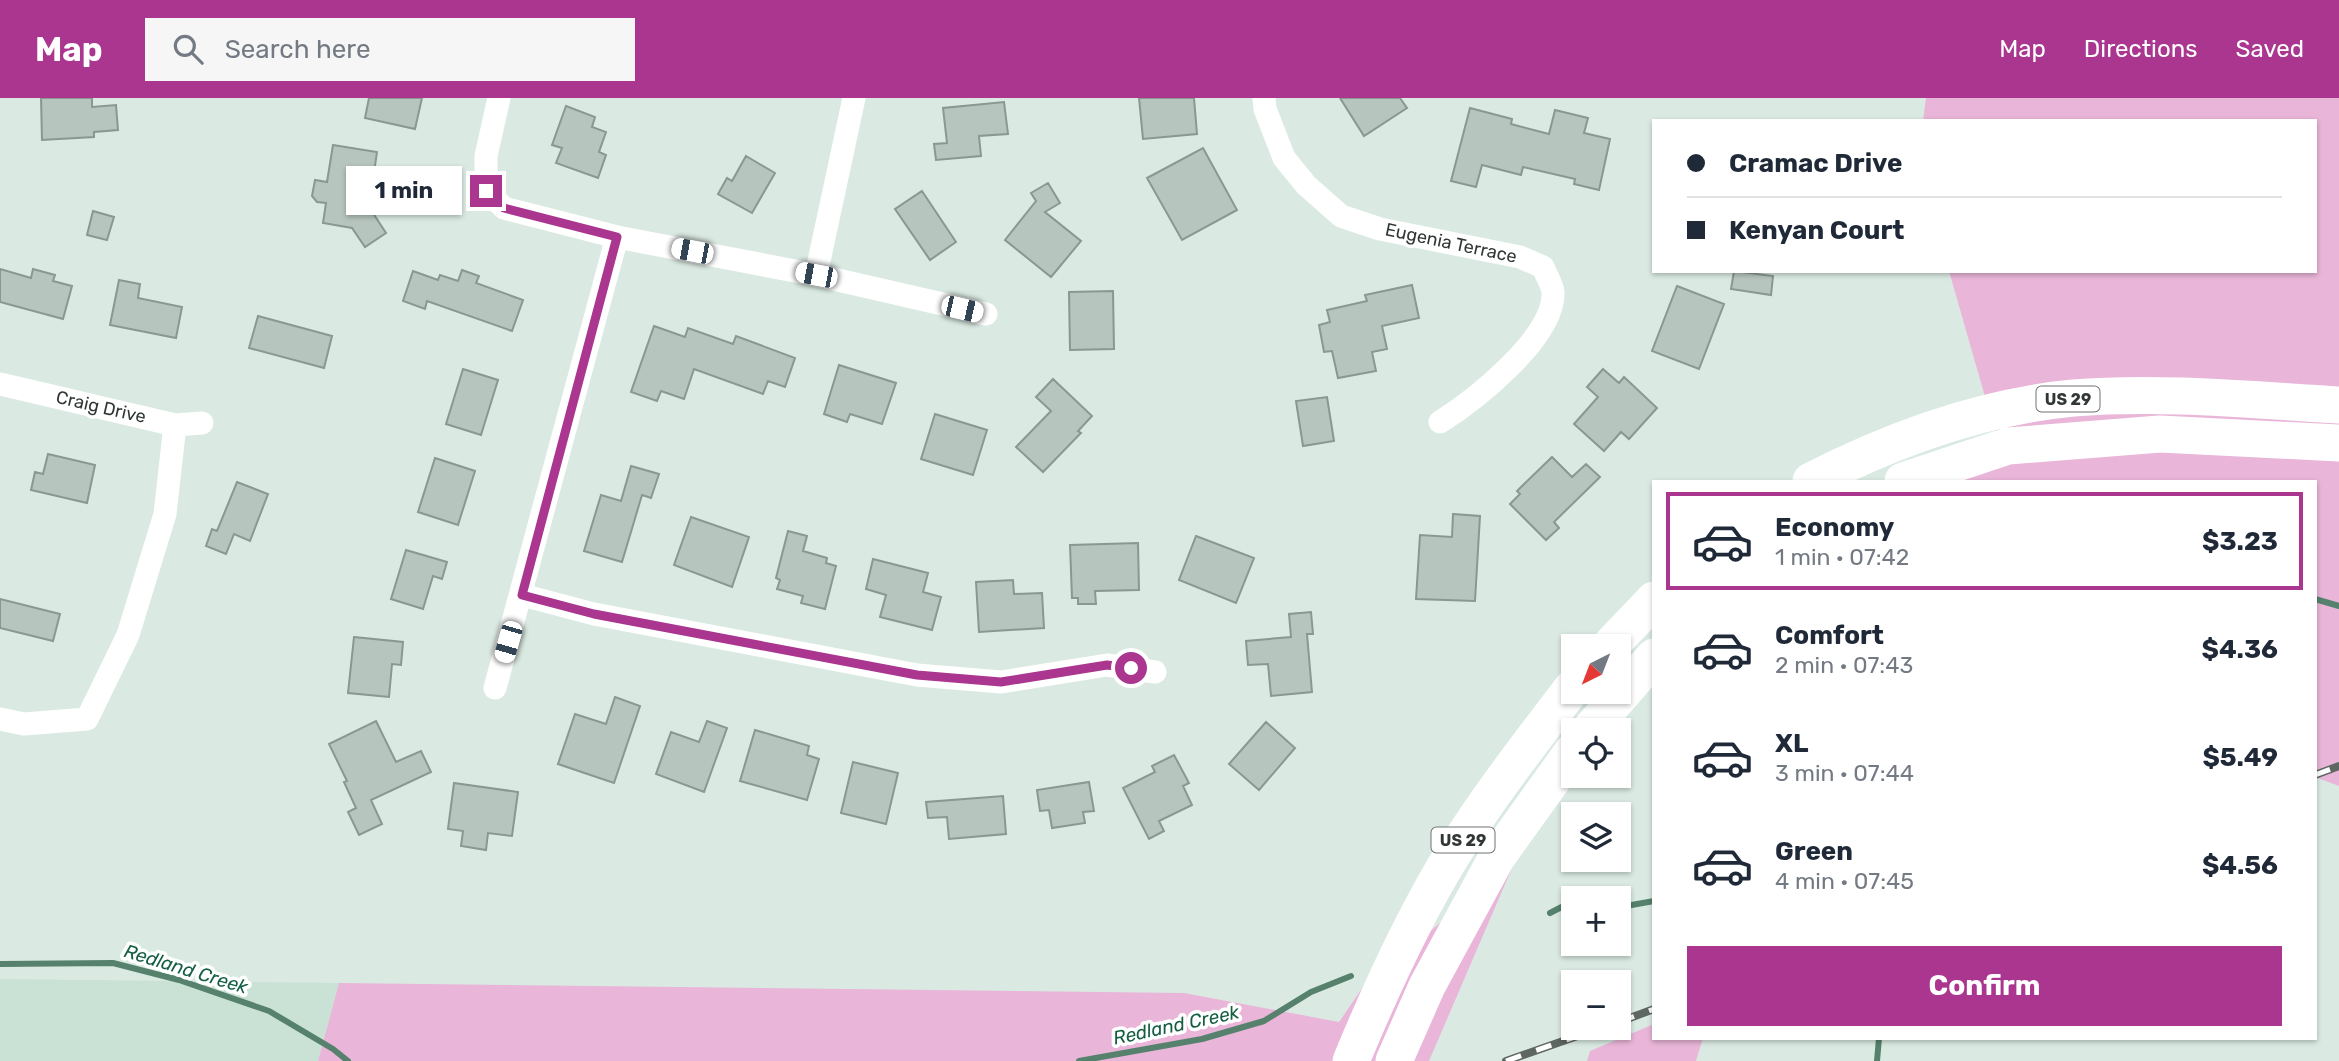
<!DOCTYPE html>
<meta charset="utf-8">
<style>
:root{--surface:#fff;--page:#f6f6f7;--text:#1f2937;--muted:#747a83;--line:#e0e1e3;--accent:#aa368f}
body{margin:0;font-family:Rubik,sans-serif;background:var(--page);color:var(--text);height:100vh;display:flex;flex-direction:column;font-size:26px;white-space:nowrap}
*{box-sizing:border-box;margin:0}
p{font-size:23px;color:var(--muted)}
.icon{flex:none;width:38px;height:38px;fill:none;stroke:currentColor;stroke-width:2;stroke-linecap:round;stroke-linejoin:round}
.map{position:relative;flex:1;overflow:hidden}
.sheet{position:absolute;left:1652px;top:382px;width:665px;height:560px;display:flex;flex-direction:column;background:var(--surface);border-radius:0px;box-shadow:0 2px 5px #0004}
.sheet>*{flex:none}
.guide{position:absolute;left:1652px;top:21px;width:665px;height:154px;border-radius:0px;box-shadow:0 2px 5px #0004;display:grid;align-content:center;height:154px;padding:0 35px;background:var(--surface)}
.needle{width:46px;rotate:222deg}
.buttons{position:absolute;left:1561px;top:536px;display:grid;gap:14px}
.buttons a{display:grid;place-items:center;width:70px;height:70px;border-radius:0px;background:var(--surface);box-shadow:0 2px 5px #0004;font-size:35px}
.end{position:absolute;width:32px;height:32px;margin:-16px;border:9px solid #aa368f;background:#fff;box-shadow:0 0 0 4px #fff}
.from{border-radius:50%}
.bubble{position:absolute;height:49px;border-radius:0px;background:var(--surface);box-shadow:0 2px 5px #0004;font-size:23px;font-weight:700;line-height:49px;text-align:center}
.car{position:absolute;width:21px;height:42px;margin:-21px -10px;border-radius:9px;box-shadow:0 0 5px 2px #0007;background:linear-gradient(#fff 24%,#345 0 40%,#fff 0 76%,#345 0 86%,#fff 0)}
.guide b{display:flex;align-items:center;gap:24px;height:66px;font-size:26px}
.guide b+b{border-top:2px solid var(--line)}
.guide i{width:18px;height:18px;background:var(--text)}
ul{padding:12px 0 0;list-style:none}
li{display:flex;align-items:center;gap:21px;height:98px;margin:0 14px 10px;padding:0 21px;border:4px solid transparent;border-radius:0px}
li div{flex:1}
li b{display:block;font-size:26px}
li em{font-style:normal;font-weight:700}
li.active{border-color:var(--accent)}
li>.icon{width:63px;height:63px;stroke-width:1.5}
.button{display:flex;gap:14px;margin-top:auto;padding:14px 35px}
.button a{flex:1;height:80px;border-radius:0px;background:var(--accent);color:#fff;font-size:28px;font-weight:700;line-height:80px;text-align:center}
header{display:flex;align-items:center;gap:42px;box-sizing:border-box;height:98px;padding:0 35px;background:var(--accent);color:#fff}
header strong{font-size:33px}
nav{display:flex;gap:38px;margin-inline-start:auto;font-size:24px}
.search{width:490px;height:63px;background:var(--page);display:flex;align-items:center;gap:18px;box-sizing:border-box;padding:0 24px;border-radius:0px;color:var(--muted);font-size:26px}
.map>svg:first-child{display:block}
.built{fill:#cae2d5}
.green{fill:#e9b5d8}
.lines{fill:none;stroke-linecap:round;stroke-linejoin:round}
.stream{stroke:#56826d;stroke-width:6}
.building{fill:#b6c5bd;stroke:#899890;stroke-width:2}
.minor{stroke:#fff;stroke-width:23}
.primary{stroke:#fff;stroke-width:37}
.rail-casing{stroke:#5f6763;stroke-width:8}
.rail{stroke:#fff;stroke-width:5;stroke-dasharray:16;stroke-linecap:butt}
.route{stroke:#aa368f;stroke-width:9}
.labels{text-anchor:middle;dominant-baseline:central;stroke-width:7;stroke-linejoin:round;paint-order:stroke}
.shield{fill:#fff;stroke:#6f7371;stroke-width:2}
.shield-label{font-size:16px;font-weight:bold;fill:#313734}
.street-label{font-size:18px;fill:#313734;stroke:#fff}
.water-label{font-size:19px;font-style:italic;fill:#145f43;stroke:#fff}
</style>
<header>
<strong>Map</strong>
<div class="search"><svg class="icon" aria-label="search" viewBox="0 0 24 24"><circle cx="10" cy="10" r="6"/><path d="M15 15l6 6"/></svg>Search here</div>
<nav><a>Map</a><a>Directions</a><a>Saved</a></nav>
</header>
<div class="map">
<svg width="2339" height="963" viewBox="0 0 2339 963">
<rect width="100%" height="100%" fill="#daeae2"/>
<!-- built -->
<path class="built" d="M0,881L339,885L318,963H0Z"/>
<!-- green -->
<path class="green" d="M1926,0H2339V688L2315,679V383H1960L2000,351L1949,173H2315V23H1923Z
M1515,763L1429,963H318L339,885L1184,895L1339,924L1363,889Z
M1654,926V940H1703L1696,963H1587L1590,953Z"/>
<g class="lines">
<!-- stream -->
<path class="stream" d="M2315,501L2339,508
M1579,800L1589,795L1603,800
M1619,805L1626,808L1654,803
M1550,815L1573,803
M0,866L113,865L179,882L269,913L333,951L348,963
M1079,963L1202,941L1264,923L1311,894L1351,878
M1877,963L1879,940"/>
</g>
<!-- building -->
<path class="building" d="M41,0H92V9L116,7L118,32L94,34V39L42,42Z
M369,0H422L415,31L365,20Z
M1139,0H1194L1197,36L1143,41Z
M1340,0H1400L1407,10L1364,38Z
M1004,4L1008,36L979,38L981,58L936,62L934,46L947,45L943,10Z
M566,8L595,19L592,29L606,34L599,54L606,57L598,80L556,65L562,50L552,47Z
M1470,10L1512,21L1511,26L1549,36L1555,12L1588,20L1584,35L1610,41L1599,92L1574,86L1575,81L1523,69L1521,77L1482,67L1476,89L1451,83Z
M333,47L377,54L369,109L386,135L365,149L352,130L323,125L326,105L317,104L312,98L315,82L327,84Z
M1203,50L1237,112L1182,142L1147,80Z
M746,58L775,75L752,115L718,96L727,80L732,83Z
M1048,85L1060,105L1045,114L1081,143L1051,179L1005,142L1036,103L1031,95Z
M922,93L956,144L930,162L895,111Z
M93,113L114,119L107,142L87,137Z
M0,171L31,180L33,171L55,177L53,183L72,188L63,221L0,204Z
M462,172L479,178L476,185L523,202L512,233L427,203L425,211L403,203L413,173L438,182L440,177L458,183Z
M1734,173L1773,178L1771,197L1731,191Z
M119,182L140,186L138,200L182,209L176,240L110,227Z
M1412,187L1419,220L1382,228L1387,251L1372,254L1376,273L1338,280L1332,253L1324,254L1319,227L1330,224L1327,212L1367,203L1365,197Z
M1677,188L1724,206L1699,271L1652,253Z
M1113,193L1114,251L1070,252L1069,194Z
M258,218L332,238L324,270L249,250Z
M654,228L685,239L688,230L733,246L736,238L795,260L785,289L768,283L763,296L694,271L684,301L661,293L657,303L631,294Z
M839,267L896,285L882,326L850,316L847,324L824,316Z
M463,271L498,282L481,337L446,326Z
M1603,271L1619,285L1624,279L1657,310L1629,341L1621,334L1604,353L1574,326L1598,299L1587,289Z
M1053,281L1092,318L1078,333L1081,335L1043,374L1016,349L1051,313L1036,299Z
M1327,299L1334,343L1303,348L1296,303Z
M935,316L987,332L973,377L921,361Z
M48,356L95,367L87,405L31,392L35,374L43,376Z
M1552,359L1572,379L1586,366L1600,379L1554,424L1559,430L1546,442L1510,406L1520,396L1517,393Z
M435,360L475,373L458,427L418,414Z
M631,368L659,376L651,400L642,397L622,464L584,453L601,397L621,403Z
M237,384L268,396L250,443L234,436L226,456L206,448L212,431L217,433Z
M1453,416L1480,418L1475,503L1416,501L1420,437L1452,439Z
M691,419L749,439L732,489L674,467Z
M788,433L807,438L803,453L827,460L826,465L836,468L825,511L801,505L803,498L777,491L780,482L776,480Z
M1196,438L1254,460L1236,505L1179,482Z
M1138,445L1139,492L1095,493L1096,506H1078V500H1072L1070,447Z
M406,452L447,464L442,481L433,478L423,511L391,501Z
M873,461L928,475L923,494L941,499L932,532L880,519L886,497L866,491Z
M1013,482L1014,496L1042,495L1044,530L979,534L976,484Z
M0,501L60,516L53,543L0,530Z
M1311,514L1313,536H1307L1312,594L1271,598L1268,566L1248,567L1246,543L1291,539L1289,516Z
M354,539L403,544L401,567L392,566L389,599L348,595Z
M615,599L640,608L614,685L558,666L575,616L606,626Z
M376,623L396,664L421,653L431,674L371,702L382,726L359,737L348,714L356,710L344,684L347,683L329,646Z
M707,623L727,630L704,694L656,676L671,634L699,644Z
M1266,624L1295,650L1259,692L1229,666Z
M755,632L809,648L807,657L819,661L807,702L740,683Z
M1174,657L1189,685L1183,688L1192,707L1159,723L1164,733L1149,741L1123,690L1155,674L1152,668Z
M853,664L898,675L886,726L841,715Z
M1089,684L1094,713L1083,714L1085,725L1052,730L1049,712L1040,713L1037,692Z
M454,685L518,694L512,738L488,735L486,752L461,748L463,733L448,731Z
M1003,698L1006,736L949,741L947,719L928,720L926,704Z"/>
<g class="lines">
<!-- minor -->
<path class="minor" d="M499,0L486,58V93L504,110L617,139L816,177L986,216
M1264,0L1265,11L1284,60L1306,87L1341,118L1380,131L1520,159L1543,169C1546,177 1552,186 1553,194C1555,239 1475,302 1440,324
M816,177L854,0
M0,286L175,327L202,325
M522,497L594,516L917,577L1001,584L1107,567L1155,574
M495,590L617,139
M0,621L24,626L87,621L128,537L165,416L175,327"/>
<!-- primary -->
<path class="primary" d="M1811,383C1893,341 1980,309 2073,300C2159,293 2253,302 2339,307
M1903,383L2008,348L2160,336L2339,345
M1610,548L1654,502
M1590,632L1654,559
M1351,963C1380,893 1412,822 1452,757C1488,699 1531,644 1573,589
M1394,963L1427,888L1497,759L1573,653"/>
<!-- rail casing -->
<g class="rail-casing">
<path id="rail" d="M2315,677L2339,668
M1619,924L1654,911
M1506,963L1603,929"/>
</g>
<!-- rail -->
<use href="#rail" class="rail"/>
</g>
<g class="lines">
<!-- route -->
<path class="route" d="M486,93L504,110L617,139L522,497L594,516L917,577L1001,584L1107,567L1131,570"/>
</g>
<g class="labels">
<!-- shield labels -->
<g class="shield">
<rect x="2036.5" y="288.5" width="63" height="25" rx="5"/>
<rect x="1431.5" y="729.5" width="63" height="25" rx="5"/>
</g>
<g class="shield-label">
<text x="2068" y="301">US 29</text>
<text x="1463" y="742">US 29</text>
</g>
<!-- street labels -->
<g class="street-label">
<text transform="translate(1451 145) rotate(12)">Eugenia Terrace</text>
<text transform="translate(101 309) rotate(13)">Craig Drive</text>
</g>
<!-- water labels -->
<g class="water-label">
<text transform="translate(186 871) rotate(17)">Redland Creek</text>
<text transform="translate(1176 927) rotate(-12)">Redland Creek</text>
</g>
</g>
</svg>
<div class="buttons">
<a><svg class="needle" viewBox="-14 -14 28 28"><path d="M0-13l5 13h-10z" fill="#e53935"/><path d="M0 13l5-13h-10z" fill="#747a83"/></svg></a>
<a><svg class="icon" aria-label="locate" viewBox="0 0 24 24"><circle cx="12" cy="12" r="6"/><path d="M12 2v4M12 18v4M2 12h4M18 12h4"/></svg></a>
<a><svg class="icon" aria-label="layers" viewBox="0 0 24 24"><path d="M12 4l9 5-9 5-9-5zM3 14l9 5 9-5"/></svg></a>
<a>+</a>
<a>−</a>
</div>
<i class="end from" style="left:1131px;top:570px"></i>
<i class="end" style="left:486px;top:93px"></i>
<div class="bubble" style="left:346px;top:68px;width:116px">1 min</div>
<i class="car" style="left:692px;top:153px;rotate:281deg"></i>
<i class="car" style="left:816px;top:177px;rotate:281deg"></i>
<i class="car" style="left:962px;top:211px;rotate:103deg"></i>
<i class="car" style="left:508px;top:544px;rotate:196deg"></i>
<div class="guide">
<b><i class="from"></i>Cramac Drive</b>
<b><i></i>Kenyan Court</b>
</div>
<section class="sheet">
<ul>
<li class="active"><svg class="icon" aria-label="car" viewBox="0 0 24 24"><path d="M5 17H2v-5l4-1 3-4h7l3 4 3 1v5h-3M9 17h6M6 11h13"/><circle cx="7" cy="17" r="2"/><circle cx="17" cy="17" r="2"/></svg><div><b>Economy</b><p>1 min · 07:42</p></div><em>$3.23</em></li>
<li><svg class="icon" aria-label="car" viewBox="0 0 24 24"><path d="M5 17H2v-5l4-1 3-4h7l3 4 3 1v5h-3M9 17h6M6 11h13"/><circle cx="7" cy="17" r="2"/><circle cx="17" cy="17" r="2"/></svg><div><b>Comfort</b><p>2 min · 07:43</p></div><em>$4.36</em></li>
<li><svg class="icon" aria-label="car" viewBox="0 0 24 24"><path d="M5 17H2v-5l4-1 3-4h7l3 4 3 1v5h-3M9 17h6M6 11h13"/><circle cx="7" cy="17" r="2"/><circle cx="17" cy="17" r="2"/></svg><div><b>XL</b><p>3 min · 07:44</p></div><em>$5.49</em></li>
<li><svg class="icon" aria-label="car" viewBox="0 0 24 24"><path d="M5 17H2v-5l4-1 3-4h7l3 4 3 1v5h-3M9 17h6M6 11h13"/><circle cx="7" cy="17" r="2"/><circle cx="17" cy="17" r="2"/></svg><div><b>Green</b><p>4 min · 07:45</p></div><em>$4.56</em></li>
</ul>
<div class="button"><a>Confirm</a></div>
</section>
</div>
